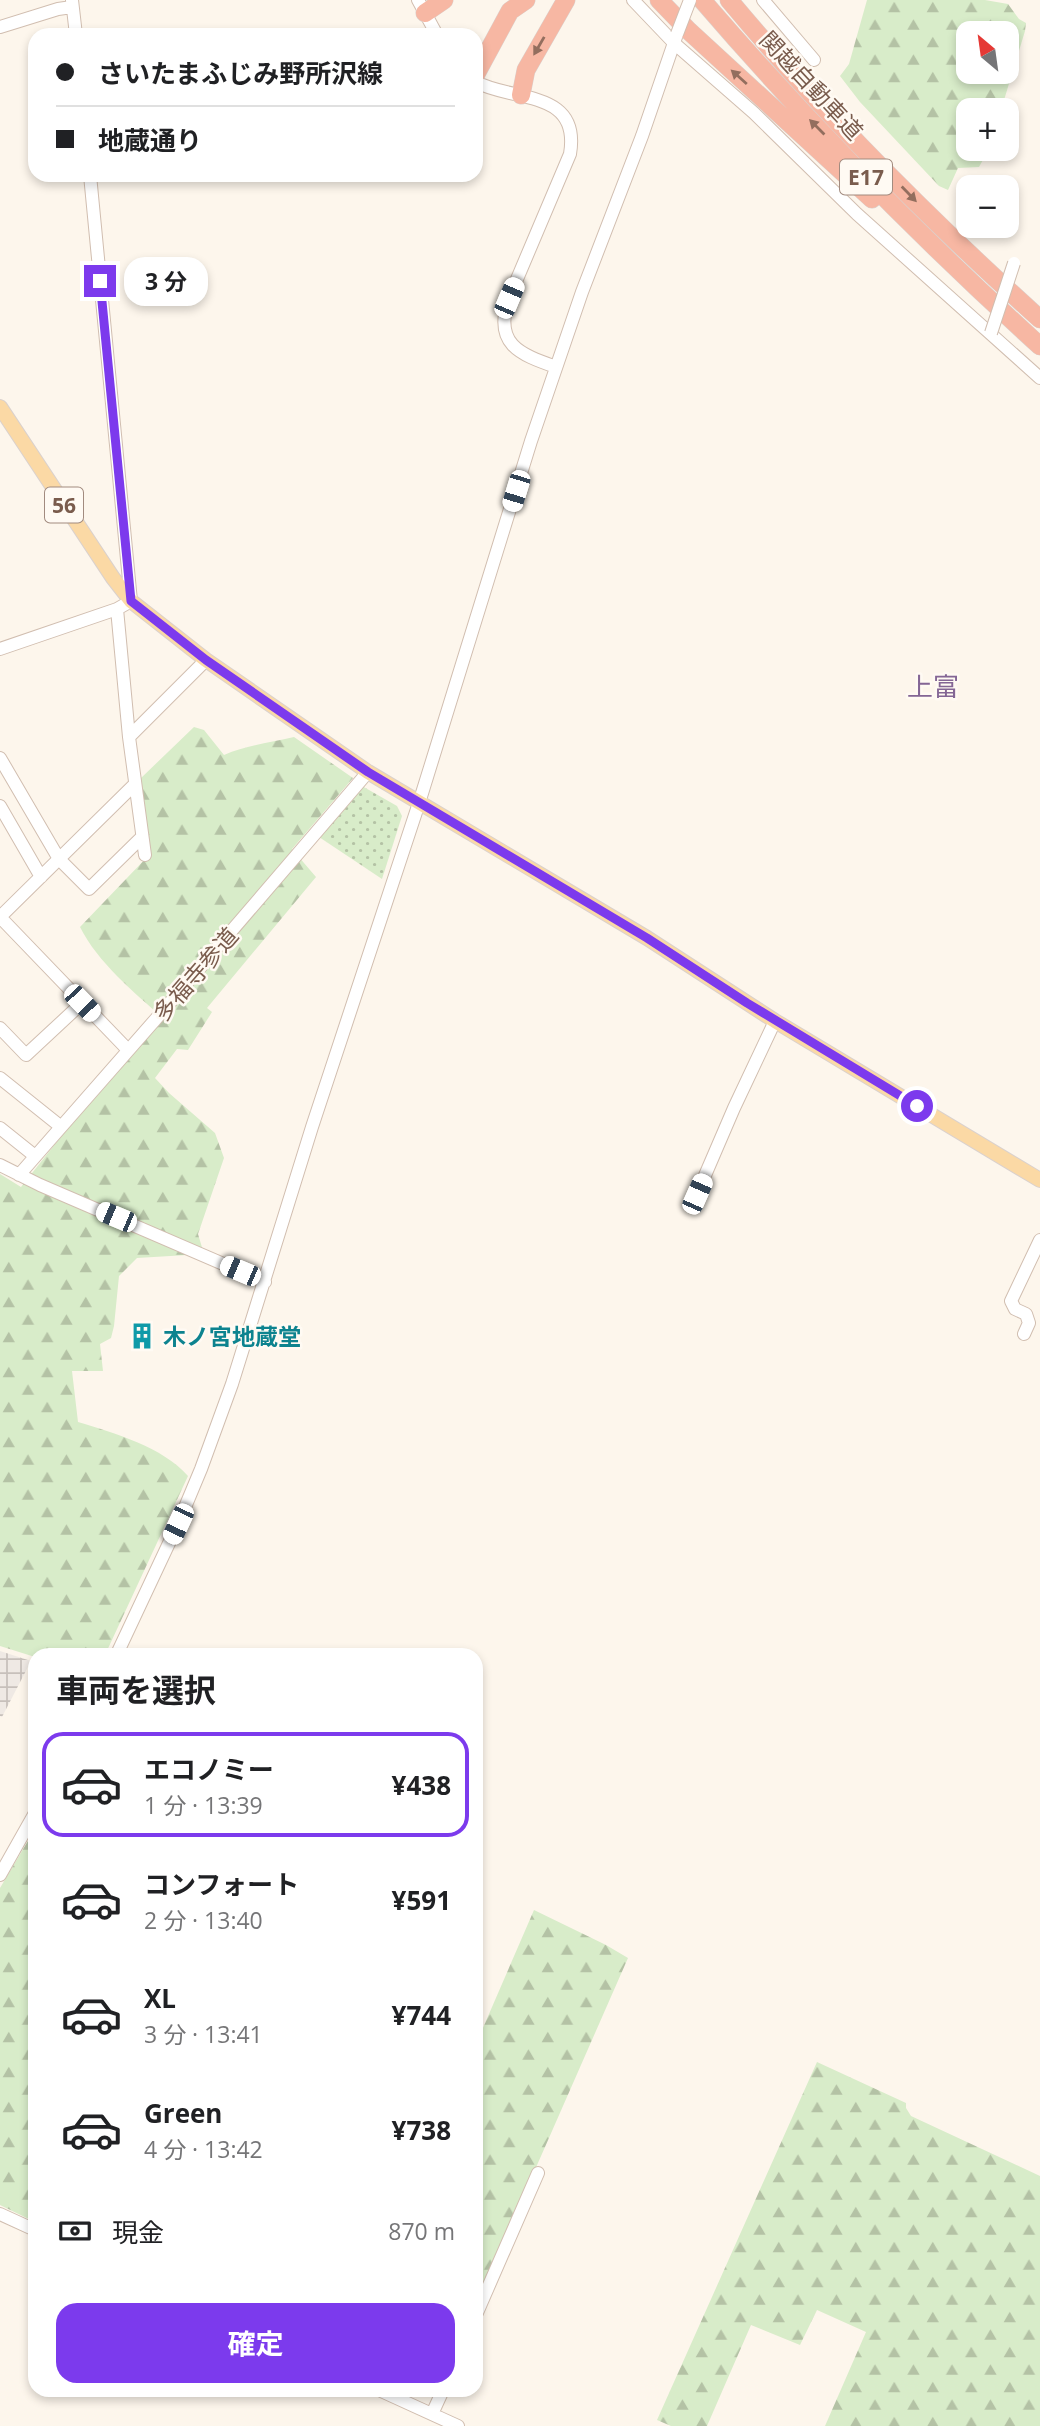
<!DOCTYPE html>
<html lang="ja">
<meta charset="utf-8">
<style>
:root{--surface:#fff;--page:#f6f6f6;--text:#202124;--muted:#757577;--line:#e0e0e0;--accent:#7c3aed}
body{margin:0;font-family:"Open Sans","Noto Sans JP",sans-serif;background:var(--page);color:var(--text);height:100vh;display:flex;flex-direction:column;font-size:26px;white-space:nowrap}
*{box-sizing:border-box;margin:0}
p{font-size:23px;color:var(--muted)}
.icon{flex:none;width:38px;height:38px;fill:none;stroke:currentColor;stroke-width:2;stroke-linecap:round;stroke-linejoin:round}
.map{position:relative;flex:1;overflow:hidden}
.panel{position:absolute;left:28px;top:1648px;width:455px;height:749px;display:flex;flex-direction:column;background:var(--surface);border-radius:21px;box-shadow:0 4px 10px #0003}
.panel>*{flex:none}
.hud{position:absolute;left:28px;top:28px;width:455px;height:154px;border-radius:21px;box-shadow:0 4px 10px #0003;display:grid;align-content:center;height:154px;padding:0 28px;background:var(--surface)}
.needle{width:46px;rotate:331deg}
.fabs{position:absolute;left:956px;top:21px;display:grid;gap:14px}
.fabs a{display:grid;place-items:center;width:63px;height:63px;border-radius:14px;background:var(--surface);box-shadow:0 4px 10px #0003;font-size:35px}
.end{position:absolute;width:32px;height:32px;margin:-16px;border:9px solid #7c3aed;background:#fff;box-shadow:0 0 0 4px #fff}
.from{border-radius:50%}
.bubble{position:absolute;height:49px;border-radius:21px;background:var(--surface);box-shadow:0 4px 10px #0003;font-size:23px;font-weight:700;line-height:49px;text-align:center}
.car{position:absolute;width:21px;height:42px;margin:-21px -10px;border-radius:9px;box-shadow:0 0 5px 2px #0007;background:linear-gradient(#fff 24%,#345 0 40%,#fff 0 76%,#345 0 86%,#fff 0)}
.hud b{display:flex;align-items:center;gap:24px;height:66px;font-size:26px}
.hud b+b{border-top:2px solid var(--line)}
.hud i{width:18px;height:18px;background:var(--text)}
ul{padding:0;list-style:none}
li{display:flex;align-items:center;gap:21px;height:105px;margin:0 14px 10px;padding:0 14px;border:4px solid transparent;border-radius:21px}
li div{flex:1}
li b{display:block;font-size:26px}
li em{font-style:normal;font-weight:700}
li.on{border-color:var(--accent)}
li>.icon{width:63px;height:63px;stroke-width:1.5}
h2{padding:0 28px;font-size:32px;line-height:84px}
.pay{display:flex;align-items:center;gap:18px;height:77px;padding:0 28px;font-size:26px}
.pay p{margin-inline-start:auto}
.primary-button{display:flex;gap:14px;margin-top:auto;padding:14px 28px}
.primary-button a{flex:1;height:80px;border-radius:21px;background:var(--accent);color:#fff;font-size:28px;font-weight:700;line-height:80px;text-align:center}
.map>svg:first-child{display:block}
.industrial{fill:url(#industrial-grid)}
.forest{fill:url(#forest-firs);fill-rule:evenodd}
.park{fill:url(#park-dots)}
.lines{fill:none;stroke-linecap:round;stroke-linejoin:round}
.minor-casing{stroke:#d1beb0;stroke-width:14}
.major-casing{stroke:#dad1cd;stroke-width:16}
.highway-casing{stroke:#dad1cd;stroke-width:19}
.minor{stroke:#fff;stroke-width:12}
.major{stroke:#fbd9a5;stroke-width:14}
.highway{stroke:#f7b7a3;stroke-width:18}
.minor-bridge-casing{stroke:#d1beb0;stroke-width:14;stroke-linecap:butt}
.minor-bridge{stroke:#fff;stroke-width:12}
.oneway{fill:#936e5e}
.route{stroke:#7c3aed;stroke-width:9}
.labels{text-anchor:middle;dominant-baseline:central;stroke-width:5;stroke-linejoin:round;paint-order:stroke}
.shield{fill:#fffaf3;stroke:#a28b7f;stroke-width:2}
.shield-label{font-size:21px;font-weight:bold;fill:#7a5c4d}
.street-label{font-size:23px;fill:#7a5c4d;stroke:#fffaf3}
.culture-label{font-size:23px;font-weight:bold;fill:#0d838f;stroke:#fffaf3;text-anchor:start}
.quarter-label{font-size:26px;fill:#846695;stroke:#fffaf3}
</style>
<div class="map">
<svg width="1040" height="2426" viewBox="0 0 1040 2426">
<defs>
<pattern id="industrial-grid" width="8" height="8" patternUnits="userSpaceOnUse" patternTransform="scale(1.75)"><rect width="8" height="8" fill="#efe9e4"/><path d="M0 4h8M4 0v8" fill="none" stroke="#c7c0bb"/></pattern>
<pattern id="forest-firs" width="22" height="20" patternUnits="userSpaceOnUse" patternTransform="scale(1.75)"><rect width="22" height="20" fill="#d8ecc9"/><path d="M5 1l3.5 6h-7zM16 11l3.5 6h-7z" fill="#b4c2a5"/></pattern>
<pattern id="park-dots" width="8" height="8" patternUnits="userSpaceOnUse" patternTransform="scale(1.75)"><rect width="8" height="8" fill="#d8ecc9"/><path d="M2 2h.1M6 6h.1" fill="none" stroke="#b4c2a5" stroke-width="1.8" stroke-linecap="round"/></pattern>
</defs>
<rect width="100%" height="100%" fill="#fdf6ec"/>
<!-- industrial -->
<path class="industrial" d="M0,1651L31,1661L2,1717L0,1716Z"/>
<!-- forest -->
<path class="forest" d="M867,0H985L1008,4L1019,19L1026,23L1025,31L1001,110H968V149H989L979,167L958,168L948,190L939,186L860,102L840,76L849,64ZM968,33H1006V72H968Z
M194,727L204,730L224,755C246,745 270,743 294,737L353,778L292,849L316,877L207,1008L212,1012L188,1050L177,1049L155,1078L169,1093L215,1133L224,1158L198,1234L204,1254L137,1258L119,1276L114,1326L111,1338L100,1344L103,1371H72L78,1422C114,1433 163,1447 188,1476L105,1655L35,1656V1657L0,1646V1174L21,1187L90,1100L164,1019C135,993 98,963 80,927L150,854L141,778Z
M35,1829V2222L0,2205V1888Z
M534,1910L606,1945L628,1958L476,2304V2044Z
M817,2062L906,2103V2108L911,2116L1040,2176V2426H825L866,2332L817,2310L800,2345L751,2325L707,2426H671L657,2420Z"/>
<!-- park -->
<path class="park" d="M362,786L397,806L402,816L382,879L319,837Z"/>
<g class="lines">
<!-- minor casing -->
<g class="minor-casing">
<path id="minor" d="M72,0L76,35
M418,0L437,35
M633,0L675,44L754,113L857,214L1040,378
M763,0L814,60
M0,27L58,9L72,7
M476,82C513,102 581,89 570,154L509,298C493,344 519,354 556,367
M117,609L129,737L145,855
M0,649L117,609L131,601L90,175
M129,737L206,660
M0,758L59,859L89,889L142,837
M0,806L41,877
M0,917L135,784
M0,917L128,1050
M0,1028L26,1055L82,1003
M0,1078L60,1126
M0,1128L35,1156
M0,1165L40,1185L265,1282
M19,1175L155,1020L368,772
M697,1194L734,1108L775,1021
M1024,1334L1029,1323L1026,1314L1015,1309L1011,1301L1040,1240
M116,1656L178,1524L201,1469L232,1384L312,1127L419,803L531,441L582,292L642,136L677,34
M0,1875L35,1813
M0,2214L35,2230
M476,2315L538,2173
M379,2390L458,2426
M432,2414L443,2390"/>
</g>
<!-- major casing -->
<g class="major-casing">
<path id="major" d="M0,407L113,578L131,601L206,660L368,772L647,938L775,1021L1040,1180"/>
</g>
<!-- highway casing -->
<g class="highway-casing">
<path id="highway" d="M659,0L689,31L872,199
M702,0C807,122 921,238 1040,346
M729,0C824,114 930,220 1040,319
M425,13L444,0
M476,74L510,11L526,0
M521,95L526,70L566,0"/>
</g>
<!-- minor -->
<use href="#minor" class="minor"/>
<!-- major -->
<use href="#major" class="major"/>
<!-- highway -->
<use href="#highway" class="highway"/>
<!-- minor-bridge casing -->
<g class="minor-bridge-casing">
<path id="minor-bridge" d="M677,34L690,0
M991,333L1014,263"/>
</g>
<!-- minor-bridge -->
<use href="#minor-bridge" class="minor-bridge"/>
</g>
<!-- one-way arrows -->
<defs><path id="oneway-solid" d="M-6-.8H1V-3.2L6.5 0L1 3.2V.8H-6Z" transform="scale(1.75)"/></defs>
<g class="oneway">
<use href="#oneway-solid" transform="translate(539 46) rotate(120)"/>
<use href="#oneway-solid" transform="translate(739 77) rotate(-138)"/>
<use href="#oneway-solid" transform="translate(817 127) rotate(-135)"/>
<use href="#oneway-solid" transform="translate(909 194) rotate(46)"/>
</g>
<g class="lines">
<!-- route -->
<path class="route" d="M100,281L131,601L206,660L368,772L647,938L747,1003L917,1106"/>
</g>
<!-- icons -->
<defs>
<g id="building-bare" transform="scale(2.1)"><path d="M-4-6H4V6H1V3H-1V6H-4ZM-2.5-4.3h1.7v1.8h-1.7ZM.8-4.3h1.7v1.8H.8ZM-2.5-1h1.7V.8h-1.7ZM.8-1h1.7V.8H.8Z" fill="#0f9aa8" stroke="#fffaf3" stroke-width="2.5" paint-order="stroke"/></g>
</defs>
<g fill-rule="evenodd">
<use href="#building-bare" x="142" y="1336"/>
</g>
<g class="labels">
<!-- shield labels -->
<g class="shield">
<rect x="840" y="159.5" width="52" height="35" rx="5"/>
<rect x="45" y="487.5" width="38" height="35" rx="5"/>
</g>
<g class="shield-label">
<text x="866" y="177">E17</text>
<text x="64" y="505">56</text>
</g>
<!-- street labels -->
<g class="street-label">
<text transform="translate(812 85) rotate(47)">関越自動車道</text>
<text transform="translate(195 974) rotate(-49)">多福寺参道</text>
</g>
<!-- culture labels -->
<g class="culture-label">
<text x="163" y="1336">木ノ宮地蔵堂</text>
</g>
<!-- quarter labels -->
<g class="quarter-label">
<text x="933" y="686">上富</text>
</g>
</g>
</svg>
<div class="fabs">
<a><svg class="needle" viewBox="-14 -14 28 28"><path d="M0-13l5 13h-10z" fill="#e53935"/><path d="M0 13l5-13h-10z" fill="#757577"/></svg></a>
<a>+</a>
<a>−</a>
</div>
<i class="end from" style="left:917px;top:1106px"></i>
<i class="end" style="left:100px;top:281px"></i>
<div class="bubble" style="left:124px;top:257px;width:84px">3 分</div>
<i class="car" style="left:509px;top:298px;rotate:23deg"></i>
<i class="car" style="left:516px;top:491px;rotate:197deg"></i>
<i class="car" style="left:82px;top:1003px;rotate:136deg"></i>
<i class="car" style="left:697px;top:1194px;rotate:24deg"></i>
<i class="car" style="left:116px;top:1217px;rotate:293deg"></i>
<i class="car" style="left:240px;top:1271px;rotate:293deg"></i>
<i class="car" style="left:178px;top:1524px;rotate:205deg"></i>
<div class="hud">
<b><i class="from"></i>さいたまふじみ野所沢線</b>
<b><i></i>地蔵通り</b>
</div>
<section class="panel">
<h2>車両を選択</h2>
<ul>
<li class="on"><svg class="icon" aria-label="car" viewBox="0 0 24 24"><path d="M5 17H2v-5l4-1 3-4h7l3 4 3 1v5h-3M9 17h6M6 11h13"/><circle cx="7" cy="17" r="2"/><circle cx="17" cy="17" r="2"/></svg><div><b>エコノミー</b><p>1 分 · 13:39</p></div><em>¥438</em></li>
<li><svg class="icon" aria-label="car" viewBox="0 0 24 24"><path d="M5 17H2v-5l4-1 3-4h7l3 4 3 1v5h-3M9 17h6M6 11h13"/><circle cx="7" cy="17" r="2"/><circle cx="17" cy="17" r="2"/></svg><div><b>コンフォート</b><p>2 分 · 13:40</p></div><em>¥591</em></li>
<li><svg class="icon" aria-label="car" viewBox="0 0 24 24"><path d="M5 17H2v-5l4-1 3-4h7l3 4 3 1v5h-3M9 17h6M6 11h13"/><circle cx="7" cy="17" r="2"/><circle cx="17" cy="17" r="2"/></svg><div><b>XL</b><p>3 分 · 13:41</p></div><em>¥744</em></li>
<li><svg class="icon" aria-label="car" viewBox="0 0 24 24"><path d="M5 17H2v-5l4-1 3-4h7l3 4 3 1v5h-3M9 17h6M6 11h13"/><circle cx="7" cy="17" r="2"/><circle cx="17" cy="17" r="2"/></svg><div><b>Green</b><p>4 分 · 13:42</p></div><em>¥738</em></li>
</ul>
<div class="pay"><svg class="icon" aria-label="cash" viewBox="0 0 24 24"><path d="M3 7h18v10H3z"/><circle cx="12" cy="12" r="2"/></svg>現金<p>870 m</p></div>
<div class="primary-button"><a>確定</a></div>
</section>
</div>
